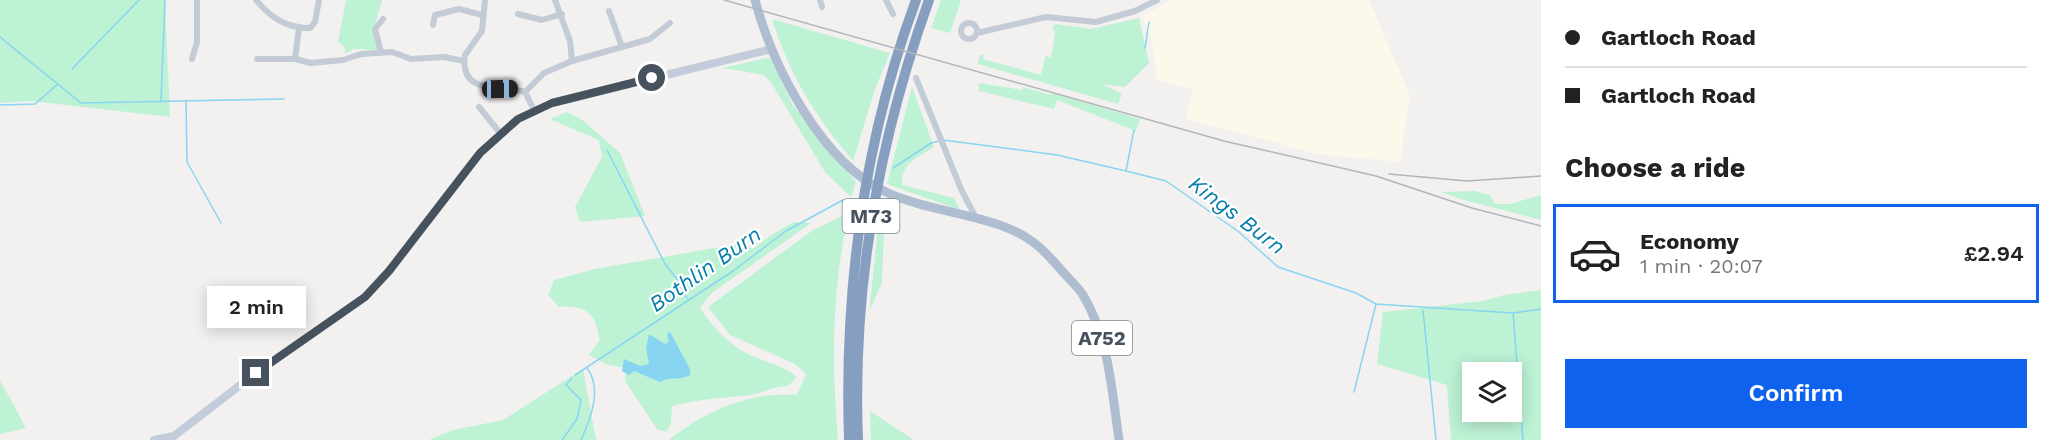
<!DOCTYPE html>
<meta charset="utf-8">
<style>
:root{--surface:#fff;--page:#f2f2f2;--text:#222;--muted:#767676;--line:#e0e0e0;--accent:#0f62ee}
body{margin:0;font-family:"Work Sans",sans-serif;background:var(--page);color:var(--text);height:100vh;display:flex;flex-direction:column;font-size:22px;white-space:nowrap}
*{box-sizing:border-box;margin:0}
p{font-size:20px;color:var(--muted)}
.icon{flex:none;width:33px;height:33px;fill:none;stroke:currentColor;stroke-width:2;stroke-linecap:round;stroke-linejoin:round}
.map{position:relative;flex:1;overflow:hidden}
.details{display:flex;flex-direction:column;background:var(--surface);width:510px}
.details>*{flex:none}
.guide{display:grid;align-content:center;height:132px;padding:0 24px;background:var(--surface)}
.tools{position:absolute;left:1462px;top:362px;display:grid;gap:12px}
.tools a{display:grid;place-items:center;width:60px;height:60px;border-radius:0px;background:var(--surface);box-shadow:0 3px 15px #0003;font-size:30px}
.end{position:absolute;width:27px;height:27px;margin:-14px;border:8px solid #47525f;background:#fff;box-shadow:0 0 0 3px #fff}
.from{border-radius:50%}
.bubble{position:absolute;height:42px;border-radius:0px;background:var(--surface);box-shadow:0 3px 15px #0003;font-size:20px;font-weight:600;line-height:42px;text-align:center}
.car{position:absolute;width:18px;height:36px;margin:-18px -9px;border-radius:8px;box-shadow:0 0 4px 2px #0007;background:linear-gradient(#222 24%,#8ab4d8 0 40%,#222 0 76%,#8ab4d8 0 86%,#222 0)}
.guide b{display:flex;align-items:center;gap:21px;height:57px;font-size:22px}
.guide b+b{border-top:2px solid var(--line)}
.guide i{width:15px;height:15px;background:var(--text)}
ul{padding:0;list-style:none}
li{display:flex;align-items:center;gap:18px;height:99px;margin:0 12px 9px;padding:0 12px;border:3px solid transparent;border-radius:0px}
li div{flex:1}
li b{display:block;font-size:22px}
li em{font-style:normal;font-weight:600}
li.active{border-color:var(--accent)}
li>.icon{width:54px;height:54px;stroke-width:1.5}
h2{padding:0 24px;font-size:27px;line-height:72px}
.primary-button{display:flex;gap:12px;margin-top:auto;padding:12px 24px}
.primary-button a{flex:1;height:69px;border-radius:0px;background:var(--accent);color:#fff;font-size:24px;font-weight:600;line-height:69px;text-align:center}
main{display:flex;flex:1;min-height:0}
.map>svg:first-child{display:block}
.commercial{fill:#fdf9ea}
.green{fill:#bdf2d5;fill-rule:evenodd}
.water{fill:#88d5f1}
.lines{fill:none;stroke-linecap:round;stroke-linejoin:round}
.stream{stroke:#88d5f1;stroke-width:1.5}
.street{stroke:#c3cbd6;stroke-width:6}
.secondary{stroke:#c2ccda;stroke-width:8}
.primary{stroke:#afbdd0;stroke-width:9}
.highway{stroke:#869fc1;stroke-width:10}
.rail{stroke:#b2b5bb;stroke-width:1.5}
.route{stroke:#47525f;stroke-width:8}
.labels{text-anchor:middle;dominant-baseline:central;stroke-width:4.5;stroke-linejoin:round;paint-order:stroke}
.shield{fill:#fff;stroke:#7e868f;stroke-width:1.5}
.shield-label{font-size:20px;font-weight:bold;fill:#47525f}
.water-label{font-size:22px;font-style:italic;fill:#057eac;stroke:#fff}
</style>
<main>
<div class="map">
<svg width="1541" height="440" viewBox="0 0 1541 440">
<rect width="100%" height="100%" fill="#f3f0f0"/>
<!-- commercial -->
<path class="commercial" d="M1172,0H1369L1410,96L1400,162L1318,154L1186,119L1193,89L1157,80L1152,41L1142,16Z"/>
<!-- green -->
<path class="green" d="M0,0H165L170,117L31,101L0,103Z
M346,0H382L373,33L377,43V50L353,49L345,54V47L338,42Z
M941,0H961L950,33L931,28Z
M1139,18L1149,63L1125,87L1102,84L1122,94L1118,104L978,64L980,54L984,55L983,59L1041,75L1046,55L1051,58L1055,33L1052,26L1055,24L1091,29Z
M772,19L890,53L875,89L853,161C815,116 790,76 772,19Z
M766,58L771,59L792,104L856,182L851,197L825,172L772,84L764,75L723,68Z
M979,83L1022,90L1023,87L1051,95L1052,93L1140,119L1136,131L1057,100L1054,109L979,91Z
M912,87L934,147C917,158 901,163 902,185L954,198L960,210L887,184Z
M567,112L581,119L620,153L645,216L580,222L575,207L602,157L599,140L550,119Z
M1475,191L1490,195L1495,204H1510L1541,195V220L1464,200L1441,192Z
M852,199C832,279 831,359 838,440H669C705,411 751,391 797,395L806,374L795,364L730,335L708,307L813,230L842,216Z
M881,201L885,203L882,283L869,312Z
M794,222L811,223L712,293L700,307C709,324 729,344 746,353C764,362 781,364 797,377L788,386C774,386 764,393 751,395C724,398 699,399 672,406L671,424L666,432L657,429L625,381L626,368L608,365L589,355L600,340C595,314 588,305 559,307L548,295L554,280L595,269L743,243L753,249L771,235Z
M1541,290V440H1451L1447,385L1377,364L1383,312L1483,301L1504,295ZM1473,372H1512V411H1473Z
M583,369L596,440H429L453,430L503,420Z
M0,380L26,428L0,434Z
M870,411L914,440H871Z"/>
<!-- water -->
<path class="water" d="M670,332L690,369V375C679,381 670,376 660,382L634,371L629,375L622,371L624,359L640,366L649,364L646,348L649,334L665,344L669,342L667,334Z"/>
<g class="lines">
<!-- stream -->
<path class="stream" d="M0,37L81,103L284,99
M1145,48L1149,22
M72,69L139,0
M161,101L165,0
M186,101L187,162L221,223
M0,105L35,104L58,84
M943,140L1057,155L1126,171L1134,130
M607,150L665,264L681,284L683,293L687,298
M893,168L931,143L939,141
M1126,171L1166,181L1239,232L1278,267L1356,293L1376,304L1513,313L1541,309
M1423,310L1436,440
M1513,313L1523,440
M575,375L733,271L786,231L843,200
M1354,392L1376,304
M562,440L577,419L581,400L566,385L572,378
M581,440C590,420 603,389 587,368"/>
<!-- street -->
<path class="street" d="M256,0C271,18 286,28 310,28L315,22L319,0
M485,0L482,31L465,55C459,96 502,85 525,92L534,110
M555,0L570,41L572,61
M820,0L822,7
M886,0L893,14
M609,11L622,47
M518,14L542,20L562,14
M961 31a8 8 0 1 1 16 0a8 8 0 1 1-16 0Z
M433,25L435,15L459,9L482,15
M977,33L1046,17L1096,22L1135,11L1157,0
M381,52L375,29L383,19
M192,59L197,42V0
M257,59H295L311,63L343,60L361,54L392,52L411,59L444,57L464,61
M295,59L299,28
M916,78L961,189L976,218
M525,92L544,73L572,61L650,39L670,23
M479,107L500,133"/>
<!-- secondary -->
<path class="secondary" d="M154,440L174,436L256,373L365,297L389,271L480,153L518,119L552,103L772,49"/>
<!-- primary -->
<path class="primary" d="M755,0C773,67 822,164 888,193C929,212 995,215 1030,240C1043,248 1052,260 1062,271C1069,279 1078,287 1083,295C1109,338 1112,392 1119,440"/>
<!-- highway -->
<path class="highway" d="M849,440C844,291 864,140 916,0
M858,440C852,289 878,142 929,0"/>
<!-- rail -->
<path class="rail" d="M724,0L1224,141L1376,176L1472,208L1541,226
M1389,174L1467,181L1541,176"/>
</g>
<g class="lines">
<!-- route -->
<path class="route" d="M256,373L365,297L389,271L480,153L518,119L552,103L652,78"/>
</g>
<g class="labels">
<!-- shield labels -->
<g class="shield">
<rect x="842.5" y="199" width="57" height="34" rx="4.5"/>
<rect x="1072" y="321" width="60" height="34" rx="4.5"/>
</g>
<g class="shield-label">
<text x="871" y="216">M73</text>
<text x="1102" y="338">A752</text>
</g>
<!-- water labels -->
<g class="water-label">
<text transform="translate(1237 215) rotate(37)">Kings Burn</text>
<text transform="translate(705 269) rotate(-35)">Bothlin Burn</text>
</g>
</g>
</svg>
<div class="tools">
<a><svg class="icon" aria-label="layers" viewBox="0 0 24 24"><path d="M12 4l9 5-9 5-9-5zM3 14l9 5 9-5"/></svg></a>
</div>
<i class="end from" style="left:652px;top:78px"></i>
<i class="end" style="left:256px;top:373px"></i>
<div class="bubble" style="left:207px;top:286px;width:99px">2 min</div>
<i class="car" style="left:500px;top:89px;rotate:89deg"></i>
</div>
<section class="details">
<div class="guide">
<b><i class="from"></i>Gartloch Road</b>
<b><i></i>Gartloch Road</b>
</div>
<h2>Choose a ride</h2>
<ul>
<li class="active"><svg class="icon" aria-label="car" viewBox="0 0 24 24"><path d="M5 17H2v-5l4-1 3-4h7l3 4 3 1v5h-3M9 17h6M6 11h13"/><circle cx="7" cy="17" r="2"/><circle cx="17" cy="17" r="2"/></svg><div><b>Economy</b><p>1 min · 20:07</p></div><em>£2.94</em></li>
</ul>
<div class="primary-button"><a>Confirm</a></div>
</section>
</main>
